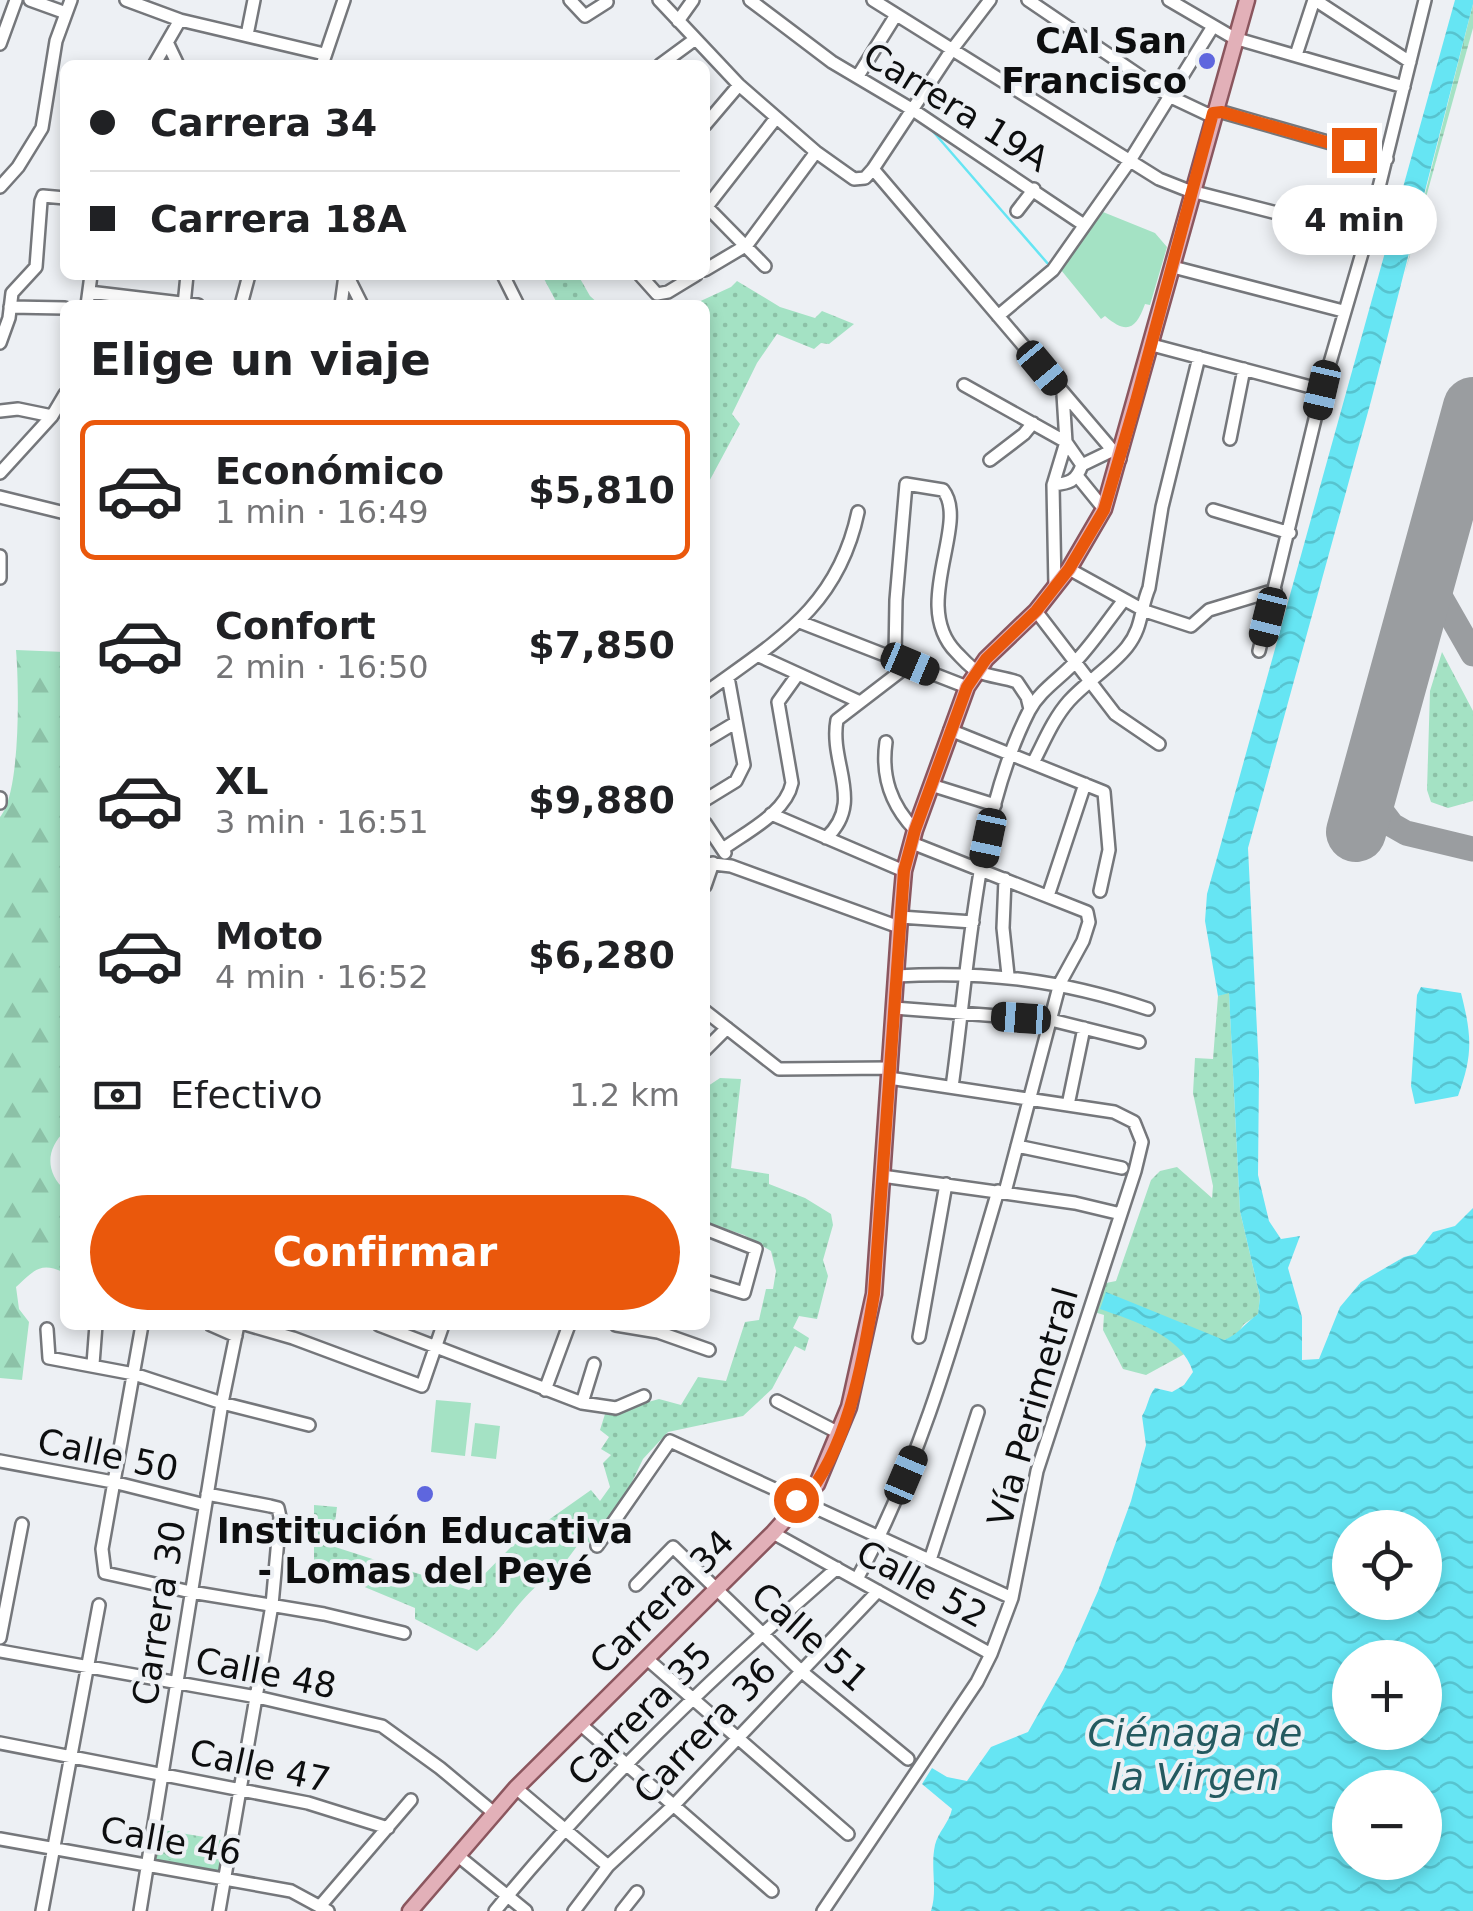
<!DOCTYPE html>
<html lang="es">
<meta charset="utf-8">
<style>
:root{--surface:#fff;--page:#f2f2f2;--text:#202124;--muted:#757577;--line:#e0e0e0;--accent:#ea580c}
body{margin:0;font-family:"DejaVu Sans",sans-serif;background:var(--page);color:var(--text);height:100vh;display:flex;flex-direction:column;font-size:38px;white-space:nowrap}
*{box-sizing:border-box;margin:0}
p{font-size:32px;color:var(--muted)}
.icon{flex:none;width:55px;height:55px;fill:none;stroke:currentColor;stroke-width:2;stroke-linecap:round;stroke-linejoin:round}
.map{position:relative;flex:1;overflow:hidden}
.side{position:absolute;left:60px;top:300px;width:650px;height:1030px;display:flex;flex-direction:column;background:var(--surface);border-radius:15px;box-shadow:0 5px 15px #0003}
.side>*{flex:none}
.guide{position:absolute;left:60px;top:60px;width:650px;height:220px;border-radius:15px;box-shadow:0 5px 15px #0003;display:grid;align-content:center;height:220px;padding:0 30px;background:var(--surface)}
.controls{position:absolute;left:1332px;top:1510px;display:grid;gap:20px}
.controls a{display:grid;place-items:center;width:110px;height:110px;border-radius:50%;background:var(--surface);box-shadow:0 5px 15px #0003;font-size:50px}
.end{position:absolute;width:45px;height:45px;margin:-22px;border:12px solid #ea580c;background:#fff;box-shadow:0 0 0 5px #fff}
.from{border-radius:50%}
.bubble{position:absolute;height:70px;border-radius:35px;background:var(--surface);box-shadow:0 5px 15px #0003;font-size:32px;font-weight:700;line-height:70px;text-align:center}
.car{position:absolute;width:30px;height:60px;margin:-30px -15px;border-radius:12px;box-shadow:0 0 8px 2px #0007;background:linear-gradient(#222 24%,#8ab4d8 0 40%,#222 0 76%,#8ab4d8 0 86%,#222 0)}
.guide b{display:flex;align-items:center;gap:35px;height:95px;font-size:38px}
.guide b+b{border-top:2px solid var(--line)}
.guide i{width:25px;height:25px;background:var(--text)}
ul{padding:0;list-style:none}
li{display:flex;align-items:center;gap:30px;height:140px;margin:0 20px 15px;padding:0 10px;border:5px solid transparent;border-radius:15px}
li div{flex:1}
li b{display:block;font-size:38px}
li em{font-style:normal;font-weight:700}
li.active{border-color:var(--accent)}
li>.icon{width:90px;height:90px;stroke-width:1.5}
h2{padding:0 30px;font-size:45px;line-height:120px}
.pay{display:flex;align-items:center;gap:25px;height:110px;padding:0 30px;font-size:38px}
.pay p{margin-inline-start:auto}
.cta{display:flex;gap:20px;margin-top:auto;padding:20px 30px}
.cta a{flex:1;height:115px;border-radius:60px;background:var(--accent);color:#fff;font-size:40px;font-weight:700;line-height:115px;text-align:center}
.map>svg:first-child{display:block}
.grass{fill:url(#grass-dots)}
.forest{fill:url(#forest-firs)}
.wetland{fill:url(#wetland-marsh)}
.park{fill:url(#park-crowns)}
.pitch{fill:#a4e2c4}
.water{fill:url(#water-waves);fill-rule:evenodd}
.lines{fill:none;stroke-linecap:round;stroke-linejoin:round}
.stream{stroke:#66e5f3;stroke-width:2.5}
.taxiway{stroke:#9a9da0;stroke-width:25}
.runway{stroke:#9a9da0;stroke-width:60}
.minor-casing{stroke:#75777b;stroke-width:16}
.major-casing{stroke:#8b565e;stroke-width:19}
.minor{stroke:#fff;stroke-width:11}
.major{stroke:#e2b0b8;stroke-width:14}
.route{stroke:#ea580c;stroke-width:12}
.poi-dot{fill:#5e66de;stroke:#edf0f4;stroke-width:4}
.labels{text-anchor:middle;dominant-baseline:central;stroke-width:8;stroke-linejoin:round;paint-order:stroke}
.poi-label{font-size:35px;font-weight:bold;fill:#0d0e0f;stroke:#edf0f4;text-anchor:end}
.street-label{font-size:35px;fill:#0d0e0f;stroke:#edf0f4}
.water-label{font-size:38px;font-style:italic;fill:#245a60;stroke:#edf0f4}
</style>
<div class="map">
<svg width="1473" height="1911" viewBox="0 0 1473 1911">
<defs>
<pattern id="grass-dots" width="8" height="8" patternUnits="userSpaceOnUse" patternTransform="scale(2.5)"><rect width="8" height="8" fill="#a4e2c4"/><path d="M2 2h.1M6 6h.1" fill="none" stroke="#8cc1a7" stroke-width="1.8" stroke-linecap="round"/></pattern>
<pattern id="forest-firs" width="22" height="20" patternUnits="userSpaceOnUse" patternTransform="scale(2.5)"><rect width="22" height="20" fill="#a4e2c4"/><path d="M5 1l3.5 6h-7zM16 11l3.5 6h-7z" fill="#8cc1a7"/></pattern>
<pattern id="wetland-marsh" width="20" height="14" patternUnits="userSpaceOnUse" patternTransform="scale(2.5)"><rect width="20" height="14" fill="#a4e2c4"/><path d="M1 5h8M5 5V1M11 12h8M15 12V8" fill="none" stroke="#8cc1a7"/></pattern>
<pattern id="park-crowns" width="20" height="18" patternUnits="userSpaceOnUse" patternTransform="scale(2.5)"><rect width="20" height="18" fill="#a4e2c4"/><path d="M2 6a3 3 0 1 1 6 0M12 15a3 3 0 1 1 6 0" fill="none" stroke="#8cc1a7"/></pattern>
<pattern id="water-waves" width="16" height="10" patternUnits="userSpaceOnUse" patternTransform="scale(2.5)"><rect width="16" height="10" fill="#66e5f3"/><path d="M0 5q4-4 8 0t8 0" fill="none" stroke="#57c3cf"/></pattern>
</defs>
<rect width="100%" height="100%" fill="#edf0f4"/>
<!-- grass -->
<path class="grass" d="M546,275H578L590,296L600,305H558L543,277Z
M737,281L780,307L815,318L822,311L854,324L829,344L821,343L814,349L777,334L757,363L732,414L740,424L705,489V305H692L731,287Z
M1442,652L1473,711V801L1448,808L1431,802L1427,790L1430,691Z
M1229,992L1240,1211L1260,1297L1258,1315L1244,1324L1236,1336L1190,1351L1146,1375L1123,1369L1103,1330L1104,1315L1094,1312L1106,1283L1116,1281L1151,1180L1160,1171L1177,1167L1212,1198L1213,1186L1193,1093L1195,1058L1213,1059L1218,996Z
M720,1078L741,1079L731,1168L769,1174V1184L805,1198L831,1214L833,1225L823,1260L828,1276L817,1319L799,1316L793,1328L809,1338L805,1351L795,1346L772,1389L743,1416L668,1432L643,1459L620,1507L591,1544L583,1538L549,1584H539C514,1605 504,1629 477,1651L415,1619V1608L355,1583L314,1577V1505L337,1507L332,1546L469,1590L513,1545L591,1490L600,1501L610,1487L603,1463L611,1455L601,1449L609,1437L600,1430L605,1414L659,1399L681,1405L698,1377L726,1381L745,1322L759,1320L766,1289H773L776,1271L771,1251L744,1235L705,1222V1088Z"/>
<!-- forest -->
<path class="forest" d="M16,650L65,652V1131C46,1149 45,1172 65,1190V1273C40,1261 35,1270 16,1287L19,1309L29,1322L22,1380L0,1378V817C21,793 19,684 16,650Z"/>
<!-- wetland -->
<path class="wetland" d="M1473,4V28L1405,273Z"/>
<!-- park -->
<path class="park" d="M157,1829L228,1841L223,1872L152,1860Z"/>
<!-- pitch -->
<path class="pitch" d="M1103,212L1155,233L1167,247L1150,305L1145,304C1136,329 1127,335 1105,316L1101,319L1061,270Z
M436,1400L471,1403L465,1456L431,1452Z
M475,1423L500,1426L496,1459L471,1456Z
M172,1836L215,1843L212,1866L168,1859Z"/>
<!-- water -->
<path class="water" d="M1455,0H1473V4L1371,401L1248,848L1259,1071L1258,1175L1269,1221L1281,1239L1300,1236L1288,1268L1302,1317V1360L1319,1359L1340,1307L1361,1282L1404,1257L1416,1254L1433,1232L1455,1226L1473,1208V1911H931C938,1889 930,1868 935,1845C938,1832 949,1823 952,1809L922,1784L932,1768L947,1777L967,1781L991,1747L1028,1732L1063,1670L1098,1591L1131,1501L1146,1445L1142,1416C1148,1407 1148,1396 1155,1388L1172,1392L1184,1385L1193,1372C1182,1335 1134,1321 1100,1309L1106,1292L1224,1340C1238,1335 1245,1323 1258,1314L1260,1297L1240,1211L1229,993L1218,996L1205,921L1207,894ZM1350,1528H1425V1602H1350ZM1350,1658H1425V1732H1350ZM1350,1788H1425V1862H1350Z
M1421,987L1461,993C1472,1036 1473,1055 1458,1096L1415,1104L1411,1086L1417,995Z"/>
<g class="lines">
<!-- stream -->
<path class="stream" d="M930,128L1049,265"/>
<!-- taxiway -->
<path class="taxiway" d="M1431,559L1433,584L1473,654
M1367,792L1392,825L1406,833L1473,849"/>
<!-- runway -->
<path class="runway" d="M1356,832L1473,407"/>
<!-- minor casing -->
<g class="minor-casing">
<path id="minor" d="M30,0L66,13
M126,0L180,20L324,54
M570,0L585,16L607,2
M659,0L739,85L816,152L854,179L865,178L873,169L951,51L990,0
M750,0L832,62L913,110L1084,225
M873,0L1159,179L1187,190L1367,236
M1028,0L1171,97L1207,114L1222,112L1387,159
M1169,0L1234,38L1404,87
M1315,0L1410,62
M678,21L693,0
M247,35L254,0
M0,44L16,0
M168,44L178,65
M1296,55L1314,0
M154,65L180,20
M322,65L344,0
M660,65L694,40
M858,76L896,15
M705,125L739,85
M873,169L1120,459
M0,187L18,167L42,128L56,41L71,0
M707,207L765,266
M705,209L776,118
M1017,211L1034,189
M1173,267L1343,311
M705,270L747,245L816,152
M347,275L362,305
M503,275L518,305
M640,275L657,294L668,292L696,275
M89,292L198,305
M87,305L91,275
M184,305L187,275
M241,305L249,275
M341,305L345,275
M10,307L65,308
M998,316L1053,270L1129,162L1212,28
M0,343L9,318L12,293L36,267L41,201L43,196L65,198
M1152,345L1322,390
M964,385L1066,442L1082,465C1076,482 1069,483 1053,485L1055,587
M0,411L18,409L52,416
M1230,439L1244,369
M990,460L1024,434L1033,423
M1082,465L1111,451
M0,473L52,416L65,394
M1078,477L1104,509
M1053,485L1066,442L1063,394
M0,497L65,513
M1213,510L1290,533
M0,556V578
M1069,569L1145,611L1191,626L1209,610L1275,590
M1036,611L1115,714L1159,744
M800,622L967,687
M1259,651L1322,390L1367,236L1425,0
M759,656L860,702
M895,657L896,600L906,484L943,490C970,524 910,605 956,652C963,659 971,669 979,672C991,677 1004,677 1017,682L1027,697L1030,709
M705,693C778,640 838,607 858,512
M950,730L1104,792L1109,850L1100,891
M705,741L735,723
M886,742C881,777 891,805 915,830
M1033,763C1044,742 1053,719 1069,701C1086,682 1111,667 1127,647C1143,627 1140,609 1149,588L1162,507L1199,357
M931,785L995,805
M0,798V803
M705,800L736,781L744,765L728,677
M771,814L904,871
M705,823L725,853
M826,838C865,802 829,764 837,720L910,664
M912,843L1087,912L1089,922L1083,941L1060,983L1005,1192
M723,849C746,832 786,813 792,783L778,702L798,674
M705,863L731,866L899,927
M1005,879L1003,928L1008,975
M705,886L713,863
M1048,896L1085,784
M900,917L973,922
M896,976C988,971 1061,980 1148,1009
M894,1008L1051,1020L1139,1042
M705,1011L779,1069L889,1068
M705,1050L727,1028
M952,1087C969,967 974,819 1029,711C1040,690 1061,678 1076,661C1094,642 1108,620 1124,600
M1068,1105L1084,1028
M1017,1146L1122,1168
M882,1176L1075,1203L1121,1214
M705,1229L756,1249L744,1293L705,1281
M142,1325L102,1549L105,1573L191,1592L324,1614L404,1633
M211,1325L236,1336
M248,1325L293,1338L422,1386L443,1325
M379,1325L582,1403L616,1408L644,1396
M616,1325L658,1332L709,1350
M47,1329L49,1358L134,1374L222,1403L309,1425
M919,1337L946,1184
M93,1364L96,1325
M545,1390L569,1325
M777,1401L839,1433
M582,1403L594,1364
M0,1461L113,1482L205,1505
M207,1494L270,1506L278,1508L280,1517L272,1605L219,1911
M773,1533L991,1654
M597,1546L670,1441L1012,1598
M930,1560L978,1412
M857,1579C923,1459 959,1322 998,1191
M636,1585L673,1547L801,1671L908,1759
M0,1638L22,1524
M0,1651L257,1697L382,1726L440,1768L494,1813
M646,1658L848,1834
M580,1724L772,1891
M0,1743L308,1803L388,1828
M516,1788L608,1866
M0,1839L291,1891L328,1911
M457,1855L526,1911
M321,1905L411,1800
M42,1911L99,1605
M140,1911L222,1403L238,1325
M495,1911C597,1786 715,1674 837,1568
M574,1911L608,1866L675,1804L878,1591
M622,1911L637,1892
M823,1911L977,1682L991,1654L1012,1598L1037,1471L1135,1171L1142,1142L1134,1122L1114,1112L889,1078"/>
</g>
<!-- major casing -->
<g class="major-casing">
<path id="major" d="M410,1911L516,1788L773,1533L817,1484L849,1407L874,1294L900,917L904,871L915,830L967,687L986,659L1036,611L1069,569L1104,509L1247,0"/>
</g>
<!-- minor -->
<use href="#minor" class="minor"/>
<!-- major -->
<use href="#major" class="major"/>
</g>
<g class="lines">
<!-- route -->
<path class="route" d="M796,1500L802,1502C849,1447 862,1364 874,1294L904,871L915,830L967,687L986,659L1036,611L1069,569L1104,510L1136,401L1213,113L1222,112L1354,150"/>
</g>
<!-- markers -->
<g class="poi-dot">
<circle cx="1207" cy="61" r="10"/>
<circle cx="425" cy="1494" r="10"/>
</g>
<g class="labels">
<!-- poi labels -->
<g class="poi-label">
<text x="1187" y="41">CAI San<tspan x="1187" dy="40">Francisco</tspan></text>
<text x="425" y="1531" text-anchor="middle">Institución Educativa<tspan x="425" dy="40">- Lomas del Peyé</tspan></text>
</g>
<!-- street labels -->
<g class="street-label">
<text transform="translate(956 107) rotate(32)">Carrera 19A</text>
<text transform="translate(1033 1407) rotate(-74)">Vía Perimetral</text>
<text transform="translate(108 1455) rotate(12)">Calle 50</text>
<text transform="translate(922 1584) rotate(29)">Calle 52</text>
<text transform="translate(662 1602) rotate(-45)">Carrera 34</text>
<text transform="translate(159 1613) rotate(-81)">Carrera 30</text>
<text transform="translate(810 1637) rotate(42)">Calle 51</text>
<text transform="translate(266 1673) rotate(11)">Calle 48</text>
<text transform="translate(640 1714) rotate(-45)">Carrera 35</text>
<text transform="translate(705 1731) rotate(-46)">Carrera 36</text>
<text transform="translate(260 1766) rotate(12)">Calle 47</text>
<text transform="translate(171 1841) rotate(10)">Calle 46</text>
</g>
<!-- water labels -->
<g class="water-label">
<text x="1195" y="1733">Ciénaga de<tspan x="1195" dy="44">la Virgen</tspan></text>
</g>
</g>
</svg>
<div class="controls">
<a><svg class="icon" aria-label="locate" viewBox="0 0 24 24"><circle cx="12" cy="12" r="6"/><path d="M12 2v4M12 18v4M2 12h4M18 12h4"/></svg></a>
<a>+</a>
<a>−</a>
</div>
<i class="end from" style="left:796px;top:1500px"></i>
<i class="end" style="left:1354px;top:150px"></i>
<div class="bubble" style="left:1272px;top:185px;width:165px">4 min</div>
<i class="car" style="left:1042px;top:368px;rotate:140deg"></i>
<i class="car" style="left:1322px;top:390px;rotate:193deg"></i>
<i class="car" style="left:1268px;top:617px;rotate:194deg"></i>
<i class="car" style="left:910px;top:664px;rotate:113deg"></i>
<i class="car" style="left:988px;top:838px;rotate:192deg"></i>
<i class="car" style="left:1021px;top:1018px;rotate:274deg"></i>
<i class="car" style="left:906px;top:1475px;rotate:23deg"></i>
<div class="guide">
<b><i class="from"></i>Carrera 34</b>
<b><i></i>Carrera 18A</b>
</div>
<section class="side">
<h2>Elige un viaje</h2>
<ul>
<li class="active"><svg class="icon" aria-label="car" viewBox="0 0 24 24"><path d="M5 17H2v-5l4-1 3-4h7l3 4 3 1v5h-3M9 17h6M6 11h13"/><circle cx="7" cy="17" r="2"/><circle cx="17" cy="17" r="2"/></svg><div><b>Económico</b><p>1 min · 16:49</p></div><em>$5,810</em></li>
<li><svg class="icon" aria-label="car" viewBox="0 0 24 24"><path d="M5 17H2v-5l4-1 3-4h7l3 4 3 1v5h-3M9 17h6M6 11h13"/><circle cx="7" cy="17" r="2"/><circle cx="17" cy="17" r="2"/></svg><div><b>Confort</b><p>2 min · 16:50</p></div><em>$7,850</em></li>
<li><svg class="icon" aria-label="car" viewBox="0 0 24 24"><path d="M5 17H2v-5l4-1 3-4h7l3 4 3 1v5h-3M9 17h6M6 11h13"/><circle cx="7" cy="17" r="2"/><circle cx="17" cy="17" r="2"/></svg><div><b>XL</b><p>3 min · 16:51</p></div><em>$9,880</em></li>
<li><svg class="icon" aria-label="car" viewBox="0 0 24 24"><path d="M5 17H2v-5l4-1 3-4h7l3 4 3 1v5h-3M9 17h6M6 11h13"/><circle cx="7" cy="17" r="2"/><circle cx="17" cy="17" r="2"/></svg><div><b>Moto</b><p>4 min · 16:52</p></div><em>$6,280</em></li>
</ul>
<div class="pay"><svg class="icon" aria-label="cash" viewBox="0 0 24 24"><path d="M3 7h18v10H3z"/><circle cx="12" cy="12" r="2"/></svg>Efectivo<p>1.2 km</p></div>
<div class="cta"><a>Confirmar</a></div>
</section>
</div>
